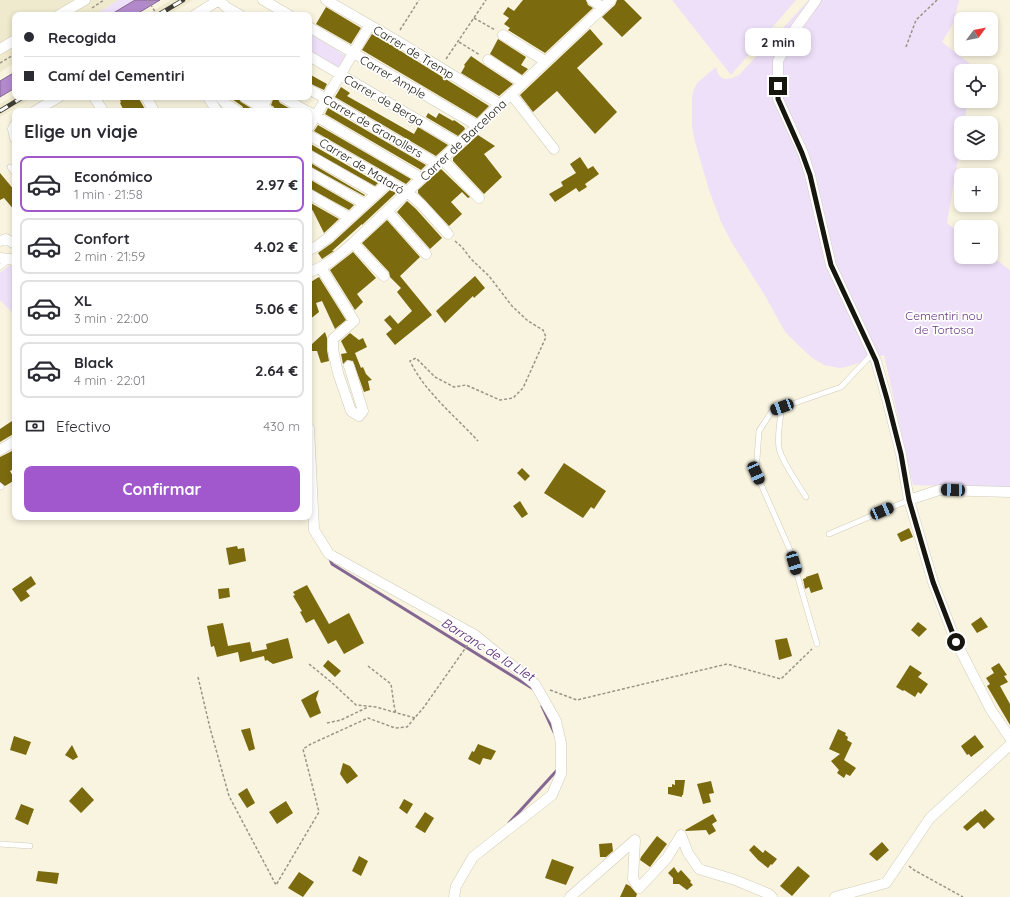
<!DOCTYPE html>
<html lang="es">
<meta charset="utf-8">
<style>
:root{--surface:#fff;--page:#f2f2f3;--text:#2b2b33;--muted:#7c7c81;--line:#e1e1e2;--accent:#a158cc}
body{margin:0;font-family:Quicksand,sans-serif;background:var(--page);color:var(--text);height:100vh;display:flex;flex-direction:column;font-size:15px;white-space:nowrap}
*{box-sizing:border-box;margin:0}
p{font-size:13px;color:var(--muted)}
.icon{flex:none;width:22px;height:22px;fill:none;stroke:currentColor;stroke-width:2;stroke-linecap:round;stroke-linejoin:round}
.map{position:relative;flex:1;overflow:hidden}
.panel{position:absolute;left:12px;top:108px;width:300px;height:412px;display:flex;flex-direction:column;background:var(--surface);border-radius:8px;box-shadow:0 2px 6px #0003}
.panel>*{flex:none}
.hud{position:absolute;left:12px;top:12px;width:300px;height:88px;border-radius:8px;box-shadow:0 2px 6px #0003;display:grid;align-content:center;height:88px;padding:0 12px;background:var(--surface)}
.needle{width:26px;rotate:58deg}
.controls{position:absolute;left:954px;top:12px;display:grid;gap:8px}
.controls a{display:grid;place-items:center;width:44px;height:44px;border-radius:8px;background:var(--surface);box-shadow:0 2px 6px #0003;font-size:20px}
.end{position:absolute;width:18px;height:18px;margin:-9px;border:5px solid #17160e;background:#fff;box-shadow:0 0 0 2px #fff}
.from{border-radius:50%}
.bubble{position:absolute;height:28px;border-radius:8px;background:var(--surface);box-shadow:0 2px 6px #0003;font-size:13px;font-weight:700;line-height:28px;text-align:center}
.car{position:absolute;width:12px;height:24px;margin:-12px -6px;border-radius:5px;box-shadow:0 0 3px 1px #0007;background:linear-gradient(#222 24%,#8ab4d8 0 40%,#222 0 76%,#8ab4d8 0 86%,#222 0)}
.hud b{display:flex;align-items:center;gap:14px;height:38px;font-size:15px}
.hud b+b{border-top:1px solid var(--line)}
.hud i{width:10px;height:10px;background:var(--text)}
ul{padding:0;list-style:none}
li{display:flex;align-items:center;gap:12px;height:56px;margin:0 8px 6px;padding:0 4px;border:2px solid var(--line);border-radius:8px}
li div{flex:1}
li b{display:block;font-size:15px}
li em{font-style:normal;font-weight:700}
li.selected{border-color:var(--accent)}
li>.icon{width:36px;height:36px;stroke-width:1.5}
h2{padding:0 12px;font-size:18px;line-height:48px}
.pay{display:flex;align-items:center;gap:10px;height:44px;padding:0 12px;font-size:15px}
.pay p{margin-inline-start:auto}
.primary-button{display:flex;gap:8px;margin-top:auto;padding:8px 12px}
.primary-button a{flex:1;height:46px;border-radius:8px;background:var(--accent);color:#fff;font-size:16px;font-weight:700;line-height:46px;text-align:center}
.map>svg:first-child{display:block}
.built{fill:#efe9cd}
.green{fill:#eee0f9}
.water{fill:#b28acc;stroke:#846793}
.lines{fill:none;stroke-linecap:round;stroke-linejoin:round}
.stream{stroke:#846793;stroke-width:3}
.building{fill:#7b6a0e}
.service-casing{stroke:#d0ccb8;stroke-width:6}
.minor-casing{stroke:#d0ccb8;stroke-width:11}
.path{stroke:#999586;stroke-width:1.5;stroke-dasharray:3 2;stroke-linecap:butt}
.service{stroke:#fff;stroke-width:5}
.minor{stroke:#fff;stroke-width:10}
.rail-casing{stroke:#403e34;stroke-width:4.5}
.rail{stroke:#fff;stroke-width:3;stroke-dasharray:9;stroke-linecap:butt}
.route{stroke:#17160e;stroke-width:5}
.labels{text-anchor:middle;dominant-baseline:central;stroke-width:3.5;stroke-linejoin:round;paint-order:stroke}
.street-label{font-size:12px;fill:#17160e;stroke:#fff}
.park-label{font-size:12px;fill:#683585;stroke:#fff}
.water-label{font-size:13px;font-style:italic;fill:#53206f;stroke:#fff}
</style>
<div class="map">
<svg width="1010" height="897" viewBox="0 0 1010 897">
<rect width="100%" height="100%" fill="#f9f4df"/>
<!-- built -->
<path class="built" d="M0,0H119L94,15H15V63L0,72Z
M171,0H193L168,15H146Z
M15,95V97H33L0,117V104Z"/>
<!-- green -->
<path class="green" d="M119,0H135L110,15H94Z
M672,0H796L731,75Z
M809,0H959L953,24L942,42L974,67L973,71H961V101H968L964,123H961V142L947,223L961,234V257H991V256L1010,270V488L913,485L884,355L846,367L839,368L824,365L811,357L789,336L784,330L764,294L732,243L721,222L709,190L695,142L692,127V97L694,89L697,83L716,67C718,81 728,81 739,75Z
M313,35L349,58L339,73L309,54V41Z
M10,265L15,270V315L0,300V273Z"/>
<!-- water -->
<path class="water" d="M135,0H160L135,15H110Z
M15,72V88L0,97V81Z"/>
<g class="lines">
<!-- stream -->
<path class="stream" d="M329,557L332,564L535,690
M542,706L554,732
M509,823L559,768"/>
</g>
<!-- building -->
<path class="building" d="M523,0H586L588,5L593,8L545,53L508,30L510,28L504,24L509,18L503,14L508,7L514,11Z
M617,0H624L642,18L622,37L602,17L615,5Z
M326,7L361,28L351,44L316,24Z
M590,29L603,44L577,68L617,112L595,134L557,91L533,112L520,95Z
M372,34L391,45L489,106L477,118L362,50Z
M498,39L526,57L521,65L528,69L522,75L490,54Z
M471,56L484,65L513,84L499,96L461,73L465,66L464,65Z
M309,74L327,84L324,90L309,83Z
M341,87L350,93L347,96L414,134L418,127L448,145L436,156L335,97Z
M125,97H138L146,111H124L120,103L121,102L120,100Z
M229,97H238L241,102L254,110V111H245L242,106Z
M274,97H277L280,103L294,111H275L274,107L271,105Z
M328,108L426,165L421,170L325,114Z
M428,113L436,118L439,113L453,121L454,120L457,122L464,127L465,129L458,136L426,117Z
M318,125L411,179L406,184L314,131Z
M478,135L495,146L484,154L502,177L484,194L453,161V158Z
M309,143L378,183L375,186L309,149Z
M580,157L588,169L593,166L599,174L585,184L587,187L579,192L576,188L555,202L549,194L563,186L561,182L576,173L570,164Z
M309,162L365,195L364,196L309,166Z
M441,169L470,197L468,198L462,192L451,202L462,214L449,226L418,193V190Z
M0,173L15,191V211L4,198L0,200Z
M309,179L354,205L349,210L309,188Z
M390,190L396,193L362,225V224L332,251H334L322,259L318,253L332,243Z
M407,201L416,209L442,238L430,249L397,212Z
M309,202L339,219L324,233L313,211L309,206Z
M387,220L420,257L400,276L432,315L395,345L386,334L392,329L384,320L390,315L398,324L412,311L397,292L401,288L390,277L389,272L362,243Z
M353,252L376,278L357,294L363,302L355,310L330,270Z
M475,276L485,288L474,298L473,296L445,323L436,311Z
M319,277L346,320L335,329L322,301L316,303L319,312L309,320V283Z
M325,332L327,338V350L329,361L321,363L317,351H311V345Z
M350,333L359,340L363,338L367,347L355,353L361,368L363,367L366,374L372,380L368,381L370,390L364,392L353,361L347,360L343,364L341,354L347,353L341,341Z
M15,419V433L0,442V429Z
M12,451L15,457V468L10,471L15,480L5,486L0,482V457Z
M564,463L606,491L594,509L591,507L583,518L544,493Z
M522,468L530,476L525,481L517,473Z
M520,501L528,514L522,518L513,506Z
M909,528L913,537L901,542L897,534Z
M237,546L238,549L244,548L246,561L229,565L226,548Z
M818,573L823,589L811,593L809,587L805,589L803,579L806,578V577Z
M31,576L36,584L26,591L30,596L21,602L12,589Z
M307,585L329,624L349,613L364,643L344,654L336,640L328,644L314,619L306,623L300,612L302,611L293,596L295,595L293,592Z
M229,588L230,597L219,599L218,589Z
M981,617L988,627L977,633L971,624Z
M918,622L927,629L919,637L911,630Z
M223,623L228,646L250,642L252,652L267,649L266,644L288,638L293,658L273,664L267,660L265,661L264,656L240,662L238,652L217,657L214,646L211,647L207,626Z
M787,638L792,656L779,660L775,640Z
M328,660L341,671L335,677L323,666Z
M999,663L1007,675L1004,676L1008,682L1000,686L1010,704V725L987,686L990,684L986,678L994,673L991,668Z
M910,665L922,673L918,677L928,684L921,694L918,692L915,697L904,690L903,691L896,687Z
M319,690L316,699L321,713L310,718L301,700Z
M250,728L255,749L249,751L241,730Z
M838,729L846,733L845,735L848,737L847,740L852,743L844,760L856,768L850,776L846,774L844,778L837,773L839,770L831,761L840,754L829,749Z
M975,735L984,747L971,757L969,754L967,755L961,746Z
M14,736L31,742L26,755L10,750Z
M478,744L496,751L491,760L483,758L480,765L468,759L472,751L474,752Z
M72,745L78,757L73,760L65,755Z
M343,763L350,766L358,776L347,784L340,774Z
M675,780H685L683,795H682V797L668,794V787H672V784L675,785Z
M711,781L714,793L709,794L711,802L703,804L697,784Z
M82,787L94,800L81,813L69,801Z
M247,788L255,803L247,808L238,794Z
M404,799L413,804L407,814L399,808Z
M286,801L293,813L277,824L269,812Z
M21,804L34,809L28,825L15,819Z
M985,809L995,819L984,829L978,822L967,831L963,827L981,811L982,812Z
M425,812L434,818L425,833L415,827Z
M713,814L717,821L712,824L716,831L709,835L706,830L686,831L685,830Z
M657,836L667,844L650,867L640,860L641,857Z
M882,842L889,850L877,861L869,854Z
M612,843L613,851L606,857H600L599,844Z
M754,845L763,853L765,850L777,859L772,865L771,864L768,868L758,860L749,850Z
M359,856L368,861L361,876L352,871Z
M552,859L574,867L566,885L545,878Z
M798,866L810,876L792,896L780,886Z
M674,867L678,873L681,870L691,881L690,882L693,885L687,890L679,884H673V878L668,873Z
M38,871L59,873L57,884L36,881Z
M299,872L314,882L303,897L288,888Z
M626,884L630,886L637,894L636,897H620Z"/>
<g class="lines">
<!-- service casing -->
<g class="service-casing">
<path id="service" d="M10,167L15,174
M15,255L10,259L15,266
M0,267L9,260
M782,407C780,420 777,435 779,448C781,460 799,486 806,497
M0,486L1,487
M829,534L909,500
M817,644L790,550L756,473L759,431L772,411L841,387L872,354
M0,844L30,846"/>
</g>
<!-- minor casing -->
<g class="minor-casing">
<path id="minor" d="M219,0L226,7L240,15
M263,0L289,15
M326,0L394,39L501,105
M592,0L603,8
M816,0L793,32L778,61V99L803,153L810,175L831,265L876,361L887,399L901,454L909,500L933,582L956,642L991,710L1010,738
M59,15L85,0
M195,15L219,0
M309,27L478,126
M503,35L545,61
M0,49L15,40
M309,56L459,144
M488,60L522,82
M309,89L437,164
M511,94L554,149
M94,97L103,111
M146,97L154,111
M208,97L217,111
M220,97L226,104L238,111
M244,97L269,111
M283,97L306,111
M35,111L59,97
M260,111L268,97
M309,112L421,178
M15,125L13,129L15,138
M309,127L370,25
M309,135L407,192L421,204L448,234
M309,155L377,194
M442,159L479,198
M309,172L365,204
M309,194L345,215L349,219
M387,211L426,254
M0,241L6,239L15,244
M353,243L384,276
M309,250L317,246L328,238L390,181
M0,258L10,259
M321,268L354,321L333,339V350L338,373L351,411L359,416L363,411L349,366
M309,272C328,266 339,255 353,243L611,0
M309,428L314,530L329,554L475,635L535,684L556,721L561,743V774L552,795L473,857L456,886L454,897
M0,450L15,441
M909,500L939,490L1010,492
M570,897L635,840L633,879L639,888L667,858L681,835L688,853L699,869L735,880L769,894L772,897
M835,897L886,883L930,818L1010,745"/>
</g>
<!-- path -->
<path class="path" d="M148,0L157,15
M92,8L104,0
M474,18L495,30
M400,30L419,0
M459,42L480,55
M906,47L916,20L937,0
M446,59L486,0
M0,63L15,54
M455,241L462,247L471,259L489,276L512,306L528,321L543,330L546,337L523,388L513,398L500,400L466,385L454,387L435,377L416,358L410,361C424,391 455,416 478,441
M309,664L330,681L356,705L376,707L415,718
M368,666L391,684L394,705L396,714
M198,677L210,728L229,796L276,885L319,812L303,749L311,744L368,718L395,728L407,727L424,707L469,643
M550,690L577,700L727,664L781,679L812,649
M327,723L341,720L368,707
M909,866L914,870L963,897"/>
<!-- service -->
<use href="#service" class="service"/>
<!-- minor -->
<use href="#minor" class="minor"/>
<!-- rail casing -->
<g class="rail-casing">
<path id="rail" d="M158,15L183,0
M0,111L23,97"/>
</g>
<!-- rail -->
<use href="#rail" class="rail"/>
</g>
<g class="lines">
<!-- route -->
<path class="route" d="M778,86V99L802,153L810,175L831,265L876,361L887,399L901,454L909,500L933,582L956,642"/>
</g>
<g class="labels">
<!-- street labels -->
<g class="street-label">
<text transform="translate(414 52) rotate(31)">Carrer de Tremp</text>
<text transform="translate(393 77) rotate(30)">Carrer Ample</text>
<text transform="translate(384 100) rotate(30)">Carrer de Berga</text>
<text transform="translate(373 126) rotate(30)">Carrer de Granollers</text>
<text transform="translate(463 140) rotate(-43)">Carrer de Barcelona</text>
<text transform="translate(362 166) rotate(31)">Carrer de Mataró</text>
</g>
<!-- park labels -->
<g class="park-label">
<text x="944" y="315">Cementiri nou<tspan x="944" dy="14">de Tortosa</tspan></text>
</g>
<!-- water labels -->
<g class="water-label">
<text transform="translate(488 649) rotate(32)">Barranc de la Llet</text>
</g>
</g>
</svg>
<div class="controls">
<a><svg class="needle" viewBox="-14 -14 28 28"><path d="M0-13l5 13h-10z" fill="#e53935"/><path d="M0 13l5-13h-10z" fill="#7c7c81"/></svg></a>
<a><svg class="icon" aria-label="locate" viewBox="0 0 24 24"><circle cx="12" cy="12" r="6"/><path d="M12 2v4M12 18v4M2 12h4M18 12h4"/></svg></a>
<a><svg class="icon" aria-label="layers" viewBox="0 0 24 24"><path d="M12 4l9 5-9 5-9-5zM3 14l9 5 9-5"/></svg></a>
<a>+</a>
<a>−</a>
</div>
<i class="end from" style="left:956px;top:642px"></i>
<i class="end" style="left:778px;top:86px"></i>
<div class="bubble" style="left:745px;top:28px;width:66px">2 min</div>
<i class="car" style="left:782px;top:407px;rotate:250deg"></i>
<i class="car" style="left:756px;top:473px;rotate:156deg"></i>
<i class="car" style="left:953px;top:490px;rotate:272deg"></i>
<i class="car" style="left:882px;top:511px;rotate:67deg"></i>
<i class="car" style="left:794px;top:563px;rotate:164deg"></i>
<div class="hud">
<b><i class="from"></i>Recogida</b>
<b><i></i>Camí del Cementiri</b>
</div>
<section class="panel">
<h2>Elige un viaje</h2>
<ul>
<li class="selected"><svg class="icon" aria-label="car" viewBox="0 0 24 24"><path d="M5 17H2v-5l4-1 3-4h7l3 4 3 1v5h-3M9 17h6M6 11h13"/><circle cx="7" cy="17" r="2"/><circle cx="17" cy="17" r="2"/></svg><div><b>Económico</b><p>1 min · 21:58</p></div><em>2.97 €</em></li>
<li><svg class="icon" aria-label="car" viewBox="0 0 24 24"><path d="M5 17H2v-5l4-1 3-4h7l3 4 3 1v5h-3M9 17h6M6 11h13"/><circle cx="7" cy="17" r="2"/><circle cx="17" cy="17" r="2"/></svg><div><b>Confort</b><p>2 min · 21:59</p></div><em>4.02 €</em></li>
<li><svg class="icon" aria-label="car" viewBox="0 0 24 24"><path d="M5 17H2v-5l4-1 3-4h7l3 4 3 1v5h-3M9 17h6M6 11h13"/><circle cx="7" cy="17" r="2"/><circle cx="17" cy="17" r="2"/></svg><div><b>XL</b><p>3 min · 22:00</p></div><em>5.06 €</em></li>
<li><svg class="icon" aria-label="car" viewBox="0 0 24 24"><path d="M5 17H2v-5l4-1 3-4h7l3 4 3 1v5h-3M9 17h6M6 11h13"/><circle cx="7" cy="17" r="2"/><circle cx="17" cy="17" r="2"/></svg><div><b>Black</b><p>4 min · 22:01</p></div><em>2.64 €</em></li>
</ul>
<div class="pay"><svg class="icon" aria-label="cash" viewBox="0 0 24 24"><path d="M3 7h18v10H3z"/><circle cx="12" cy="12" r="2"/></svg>Efectivo<p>430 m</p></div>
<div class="primary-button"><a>Confirmar</a></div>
</section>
</div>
